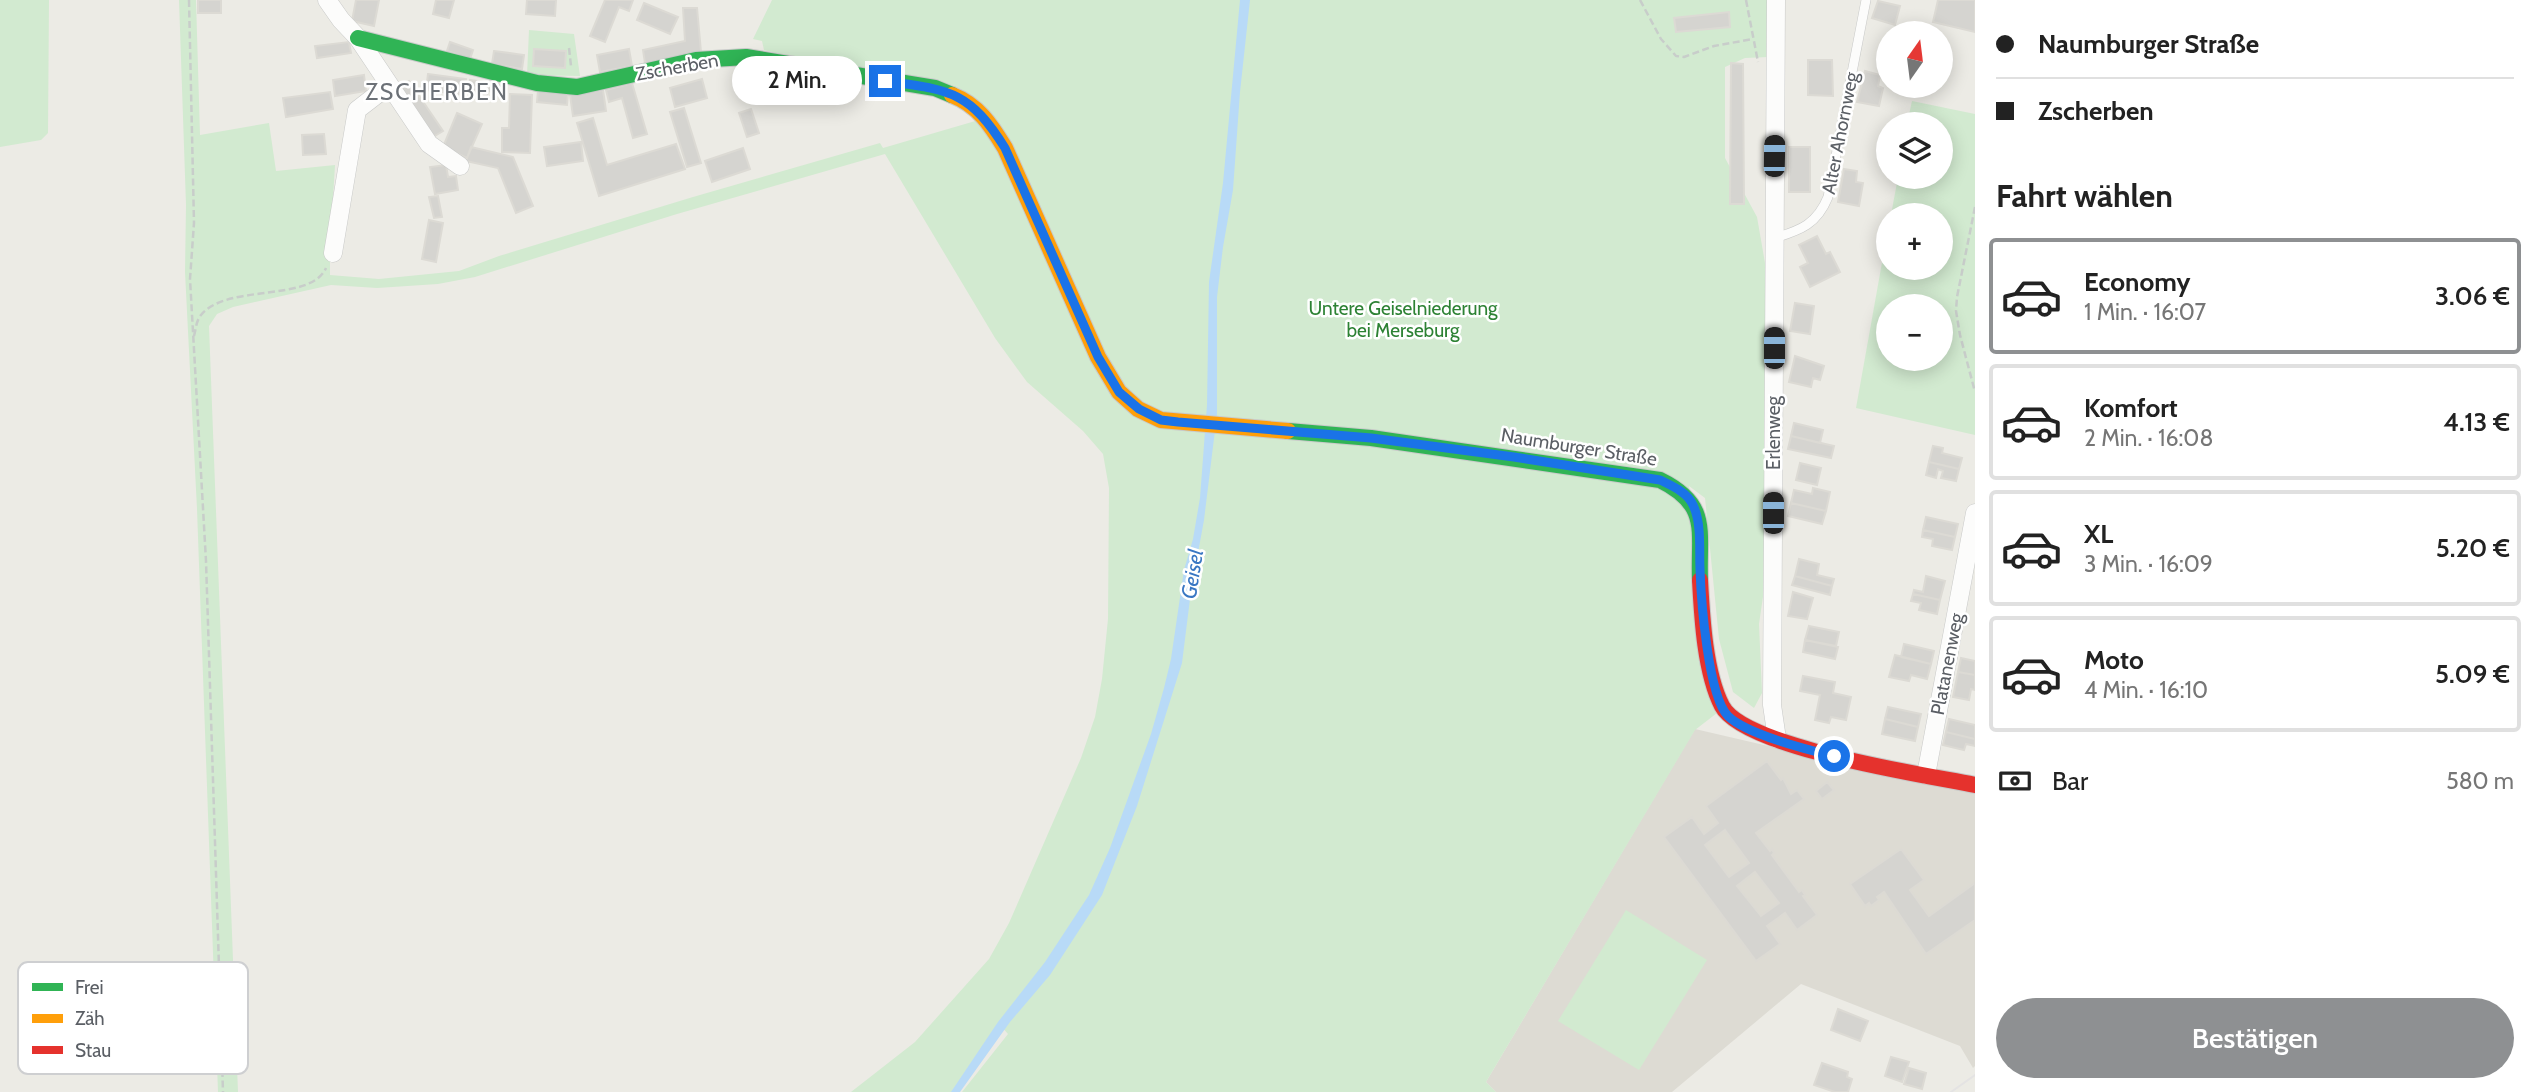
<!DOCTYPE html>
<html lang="de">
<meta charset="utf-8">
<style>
:root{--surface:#fff;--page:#f2f2f2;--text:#222;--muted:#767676;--line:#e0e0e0;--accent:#8e9092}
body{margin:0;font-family:Cabin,sans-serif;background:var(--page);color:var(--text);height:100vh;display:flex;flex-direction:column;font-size:26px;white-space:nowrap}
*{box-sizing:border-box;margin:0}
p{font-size:23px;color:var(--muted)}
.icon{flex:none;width:38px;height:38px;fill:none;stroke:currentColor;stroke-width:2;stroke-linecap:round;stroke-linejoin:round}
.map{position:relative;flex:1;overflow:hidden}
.drawer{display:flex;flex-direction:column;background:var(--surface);width:560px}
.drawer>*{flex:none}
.top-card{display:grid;align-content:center;height:154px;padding:0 21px;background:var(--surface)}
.needle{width:46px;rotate:14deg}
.buttons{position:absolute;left:1876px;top:21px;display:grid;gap:14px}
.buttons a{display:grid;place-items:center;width:77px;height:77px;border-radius:50%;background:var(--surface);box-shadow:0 4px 18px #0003;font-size:35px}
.end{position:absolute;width:32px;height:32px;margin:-16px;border:9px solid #1a73e8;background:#fff;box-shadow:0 0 0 4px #fff}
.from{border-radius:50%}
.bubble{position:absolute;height:49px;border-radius:24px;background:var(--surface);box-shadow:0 4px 18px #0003;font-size:23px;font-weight:600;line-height:49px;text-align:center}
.car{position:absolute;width:21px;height:42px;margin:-21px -10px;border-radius:9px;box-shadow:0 0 5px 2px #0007;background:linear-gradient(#222 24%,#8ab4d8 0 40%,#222 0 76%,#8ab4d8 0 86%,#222 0)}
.top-card b{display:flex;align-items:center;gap:24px;height:66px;font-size:26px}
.top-card b+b{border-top:2px solid var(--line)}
.top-card i{width:18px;height:18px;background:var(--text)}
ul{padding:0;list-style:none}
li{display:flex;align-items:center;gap:21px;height:116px;margin:0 14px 10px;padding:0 7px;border:4px solid var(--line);border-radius:7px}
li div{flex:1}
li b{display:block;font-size:26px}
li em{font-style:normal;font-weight:600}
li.current{border-color:var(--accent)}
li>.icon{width:63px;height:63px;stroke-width:1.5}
h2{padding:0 21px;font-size:32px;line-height:84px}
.pay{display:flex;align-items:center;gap:18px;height:77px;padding:0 21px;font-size:26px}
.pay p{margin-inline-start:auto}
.action{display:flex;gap:14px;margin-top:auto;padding:14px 21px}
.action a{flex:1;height:80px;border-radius:42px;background:var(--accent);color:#fff;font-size:28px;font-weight:600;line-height:80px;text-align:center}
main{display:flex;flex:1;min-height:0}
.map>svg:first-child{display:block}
.education{fill:#dddbd3}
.green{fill:#d2ead0;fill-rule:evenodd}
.water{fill:#b8daf7}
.building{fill:#d5d4d0;stroke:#dcdad4;stroke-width:2;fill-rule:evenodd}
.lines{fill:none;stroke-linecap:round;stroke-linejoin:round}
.lane-casing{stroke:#c8c9c8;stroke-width:10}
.street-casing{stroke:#c8c9c8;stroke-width:19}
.fast-casing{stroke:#c9cac9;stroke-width:18}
.slow-casing{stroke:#c9cac9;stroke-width:18}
.jam-casing{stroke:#c9cac9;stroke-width:18}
.path{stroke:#c8cdca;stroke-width:2.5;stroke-dasharray:7 3.5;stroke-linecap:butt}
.lane{stroke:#fcfcfb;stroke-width:9}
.street{stroke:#fcfcfb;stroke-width:18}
.fast{stroke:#30b455;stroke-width:16}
.slow{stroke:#ff9f0a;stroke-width:16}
.jam{stroke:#e5322d;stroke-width:16}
.tram{stroke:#e4e3e3;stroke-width:2}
.route{stroke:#1a73e8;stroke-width:9}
.labels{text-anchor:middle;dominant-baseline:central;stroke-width:5;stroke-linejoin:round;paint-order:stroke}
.street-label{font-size:19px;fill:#5b5f65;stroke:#fff}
.park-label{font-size:19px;fill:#2d8234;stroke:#fff}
.water-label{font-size:21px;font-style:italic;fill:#3977c3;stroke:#fff}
.quarter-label{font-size:23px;letter-spacing:2px;fill:#6c7177;stroke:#fff}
.key{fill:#fff;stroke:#cecfd1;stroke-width:2}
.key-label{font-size:19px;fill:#5b5f65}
</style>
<main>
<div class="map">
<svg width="1975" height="1092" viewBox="0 0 1975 1092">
<rect width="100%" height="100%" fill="#ecebe5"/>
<!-- education -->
<path class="education" d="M1695,729L1975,794V1066L1973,1068L1960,1046L1801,984L1672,1092H1496L1486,1082Z"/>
<!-- green -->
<path class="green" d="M0,0H49L48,133L41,140L0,147Z
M179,0H196L200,135L269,123L276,171L335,165L330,249V275L379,279L459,271L499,256L693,197L880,143L883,148L989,117L982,104L764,50L762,41L753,39L772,0H1767L1768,57L1745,58L1725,67V158L1757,217L1765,263V583L1759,624L1762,693L1754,708L1733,692L1719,639L1705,498L1689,486L1717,713L1695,730L1486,1082L1496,1092H962L1008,1034L1001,1026L956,1092H851L915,1042L989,959L1009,923L1081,758L1095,717L1102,679L1108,619L1109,488L1103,454L1083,431L1027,382L995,338L885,154L677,214L475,277L438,284L377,288L331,285L233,307L217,314L209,326L238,1092H218L197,509L185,272L186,205Z
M529,30L574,34L580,76L527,75Z
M1912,101L1975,114V435L1856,408L1888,229V268H1941V215H1891L1898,177H1941V124H1907ZM1888,306H1941V359H1888Z
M1626,910L1707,960L1639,1070L1558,1021Z"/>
<!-- water -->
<path class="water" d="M1240,0H1250L1240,92L1233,190L1223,247L1217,297V414L1204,520L1191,591L1182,663L1137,806L1102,895L1050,975L1010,1022L960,1092H951L998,1022L1045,962L1089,895L1110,848L1151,734L1164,688L1171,659L1184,570L1193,539L1200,498L1207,405L1209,282L1223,183Z"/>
<!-- building -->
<path class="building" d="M198,0H221V13H198Z
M356,0H379L374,26L352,21Z
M436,0H454L449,18L433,14Z
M527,0H556L555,16L526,14Z
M605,0H633L629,11L619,7L605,42L590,36Z
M1938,0H1975V32L1933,22Z
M1878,1L1900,6L1895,25L1872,18Z
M644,3L678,17L670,34L637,20Z
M683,8H697L701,52L645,63L643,50L685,41Z
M1729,12L1730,27L1676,32L1674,18Z
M349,42L351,53L317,58L315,46Z
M450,42L473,50L470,59L447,51Z
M534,49L566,51L565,68L533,66Z
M629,49L632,66L600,72L597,55Z
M494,51L524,55L522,69L492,64Z
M1808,60H1832L1833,96L1808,95Z
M1731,63L1743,64L1744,204H1730Z
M1865,71L1880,75L1878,86L1883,88L1879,106L1857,102Z
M428,74L466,79L464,95L426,90Z
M364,75L366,91L335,96L333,80Z
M702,79L707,98L675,107L670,88Z
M470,80L505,85L504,93L488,91L487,95L468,92Z
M409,81L443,131L430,139L396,89Z
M632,83L647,134L633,138L622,98L609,102L606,90Z
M538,90L568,94L567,105L537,102Z
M603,90L606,111L573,116L570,95Z
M330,92L333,109L286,117L283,98Z
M510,94L532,95L530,153L502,152V128H509Z
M684,108L701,163L687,167L670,112Z
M751,109L759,133L747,137L739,113Z
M457,113L482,124L467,158L443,147Z
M593,118L607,165L676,144L685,169L599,196L577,123Z
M324,134L326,154L303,155L302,135Z
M581,142L583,161L547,166L544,147Z
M471,147L513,157L533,206L516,213L498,168L466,161Z
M1789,147H1810V192H1789Z
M743,148L750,169L712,182L705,161Z
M446,165L448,177L456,176L458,190L435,194L430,167Z
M1844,169L1857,171L1856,182L1863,183L1859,206L1838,202Z
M438,196L442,217L434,218L429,197Z
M429,220L443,223L436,262L422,259Z
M1817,236L1826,254L1830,252L1840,272L1810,287L1800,267L1808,263L1799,245Z
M1795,303L1814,306L1810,334L1790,331Z
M1795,356L1824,366L1820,380L1813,378L1811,387L1789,382Z
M1794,423L1823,430L1820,443L1791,436Z
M1791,436L1834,446L1831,458L1788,449Z
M1933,446L1943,448L1942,453L1962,458L1959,469L1929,462Z
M1929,462L1959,469L1956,481L1941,478L1943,471L1938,469L1936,478L1926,475Z
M1800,463L1821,468L1817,485L1796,480Z
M1813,488L1830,492L1826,511L1791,503L1794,490L1812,494Z
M1791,503L1826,511L1822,524L1788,516Z
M1926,517L1958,524L1955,537L1923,530Z
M1923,530L1955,537L1952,550L1932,546L1933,539L1922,537Z
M1799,559L1819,564L1817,575L1834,579L1832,586L1795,576Z
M1795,576L1832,586L1830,595L1792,585Z
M1926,576L1945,581L1940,600L1913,594L1914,590L1923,592Z
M1793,592L1813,598L1807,619L1788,616Z
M1913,594L1940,600L1937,614L1919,610L1921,603L1911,601Z
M1809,626L1839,632L1836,646L1805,640Z
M1805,640L1838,647L1835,659L1803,652Z
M1904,644L1934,651L1931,664L1901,657Z
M1895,655L1931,664L1927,679L1911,675L1909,681L1889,677Z
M1961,658L1975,661V675L1958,672Z
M1958,672L1975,675V690L1971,689L1969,700L1953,697Z
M1803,676L1835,682L1833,693L1851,697L1846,720L1831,717L1829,723L1815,720L1820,695L1800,691Z
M1888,707L1921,714L1918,727L1885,719Z
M1885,719L1918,727L1915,741L1882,734Z
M1949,719L1975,725V739L1946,732Z
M1946,732L1975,739V746L1966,744L1964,750L1943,745Z
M1767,761L1781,780L1783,778L1791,794L1797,790L1804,799L1756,833L1770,851L1772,849L1774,853L1772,855L1799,892L1802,890L1805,895L1803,896L1817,915L1797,930L1785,913L1767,926L1780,944L1756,961L1664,837L1692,817L1704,834L1718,823L1706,806ZM1725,830L1749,863L1729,877L1705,845ZM1755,872L1779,903L1761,916L1737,886Z
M1827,782L1834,790L1822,799L1816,791Z
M1901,849L1924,880L1910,890L1929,916L1975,883V920L1926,954L1884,892L1877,897L1879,900L1871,906L1869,903L1865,906L1850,884Z
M1838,1009L1868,1021L1860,1041L1831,1030Z
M1891,1057L1909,1062L1902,1082L1885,1076Z
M1822,1063L1848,1072L1847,1077L1852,1079L1848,1092H1835L1814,1085Z
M1909,1068L1926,1073L1922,1089L1904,1084Z"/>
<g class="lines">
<!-- lane casing -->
<g class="lane-casing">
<path id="lane" d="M1775,238C1801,230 1817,224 1828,197L1866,0"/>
</g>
<!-- street casing -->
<g class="street-casing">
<path id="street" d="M327,0L341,20L358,38L429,144L460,166
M1776,0L1772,705L1777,739
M333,253L357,110L388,86
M1926,775L1975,513"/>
</g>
<!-- fast casing -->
<g class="fast-casing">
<path id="fast" d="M358,38L537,83L577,87L696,60L746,57L935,88L952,95
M1288,431L1371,438L1660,480C1711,505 1698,532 1700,580"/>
</g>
<!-- slow casing -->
<g class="slow-casing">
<path id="slow" d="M952,95C978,105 991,125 1005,148L1098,357L1119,392L1138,409L1161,420L1288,431"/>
</g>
<!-- jam casing -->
<g class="jam-casing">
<path id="jam" d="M1700,580C1702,618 1705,673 1722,706C1744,748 1926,775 1975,785"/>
</g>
<!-- path -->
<path class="path" d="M189,0L194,223L190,279L206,561L223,1092
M1640,0L1661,39L1676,56L1684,57L1714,46L1753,39
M1746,0L1758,62
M569,48L571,66
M1975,207L1957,297L1956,311L1960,335L1975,392
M194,336C196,329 196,321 201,315C227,283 310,303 326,268"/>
<!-- lane -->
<use href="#lane" class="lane"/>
<!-- street -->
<use href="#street" class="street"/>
<!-- fast -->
<use href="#fast" class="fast"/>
<!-- slow -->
<use href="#slow" class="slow"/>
<!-- jam -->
<use href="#jam" class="jam"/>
<!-- tram -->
<path class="tram" d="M1951,1092L1975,1075"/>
</g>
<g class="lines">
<!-- route -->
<path class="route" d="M885,81C949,90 969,90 1005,148L1098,357L1119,392L1139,409L1161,420L1178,422L1371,438L1514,457L1660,480C1672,486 1687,492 1693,505C1702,524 1699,550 1700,569C1701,599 1708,696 1728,716C1746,734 1808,750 1834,756"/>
</g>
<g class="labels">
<!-- street labels -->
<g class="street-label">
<text transform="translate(677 67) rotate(-10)">Zscherben</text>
<text transform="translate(1840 133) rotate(-79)">Alter Ahornweg</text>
<text transform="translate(1773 433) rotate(-90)">Erlenweg</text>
<text transform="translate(1579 447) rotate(9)">Naumburger Straße</text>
<text transform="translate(1947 664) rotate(-79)">Platanenweg</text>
</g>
<!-- park labels -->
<g class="park-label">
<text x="1403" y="308">Untere Geiselniederung<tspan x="1403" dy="22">bei Merseburg</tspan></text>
</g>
<!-- water labels -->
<g class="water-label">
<text transform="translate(1192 574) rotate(-81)">Geisel</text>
</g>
<!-- quarter labels -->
<g class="quarter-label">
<text x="437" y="92">ZSCHERBEN</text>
</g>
</g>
<!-- legend -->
<rect x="18" y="962" width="230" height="112" rx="10" class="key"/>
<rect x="32" y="983" width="31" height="8" fill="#30b455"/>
<rect x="32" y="1014" width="31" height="9" fill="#ff9f0a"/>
<rect x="32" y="1046" width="31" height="8" fill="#e5322d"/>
<g class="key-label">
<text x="75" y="994">Frei</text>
<text x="75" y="1025">Zäh</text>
<text x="75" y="1057">Stau</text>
</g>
</svg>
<div class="buttons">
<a><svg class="needle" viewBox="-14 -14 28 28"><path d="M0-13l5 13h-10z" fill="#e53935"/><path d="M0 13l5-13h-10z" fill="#767676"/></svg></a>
<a><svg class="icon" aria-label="layers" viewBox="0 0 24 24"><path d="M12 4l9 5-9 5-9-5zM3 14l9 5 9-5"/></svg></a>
<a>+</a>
<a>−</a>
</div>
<i class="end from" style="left:1834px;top:756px"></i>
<i class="end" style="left:885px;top:81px"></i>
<div class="bubble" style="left:732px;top:56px;width:130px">2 Min.</div>
<i class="car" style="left:1774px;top:156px;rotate:1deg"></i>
<i class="car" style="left:1774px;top:348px;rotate:0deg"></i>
<i class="car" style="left:1773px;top:513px;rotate:0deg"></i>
</div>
<section class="drawer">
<div class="top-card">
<b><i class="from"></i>Naumburger Straße</b>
<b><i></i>Zscherben</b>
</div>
<h2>Fahrt wählen</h2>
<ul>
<li class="current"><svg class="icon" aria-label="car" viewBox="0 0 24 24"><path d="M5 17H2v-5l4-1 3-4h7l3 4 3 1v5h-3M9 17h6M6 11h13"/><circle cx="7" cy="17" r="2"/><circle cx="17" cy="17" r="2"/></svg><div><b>Economy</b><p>1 Min. · 16:07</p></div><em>3.06 €</em></li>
<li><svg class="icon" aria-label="car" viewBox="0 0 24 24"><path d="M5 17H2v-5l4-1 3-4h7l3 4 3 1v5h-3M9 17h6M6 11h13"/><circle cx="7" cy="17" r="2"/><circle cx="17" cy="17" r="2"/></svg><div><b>Komfort</b><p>2 Min. · 16:08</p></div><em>4.13 €</em></li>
<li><svg class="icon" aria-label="car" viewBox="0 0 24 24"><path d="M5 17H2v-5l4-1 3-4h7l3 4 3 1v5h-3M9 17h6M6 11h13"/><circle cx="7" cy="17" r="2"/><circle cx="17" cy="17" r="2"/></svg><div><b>XL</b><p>3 Min. · 16:09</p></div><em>5.20 €</em></li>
<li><svg class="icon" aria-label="car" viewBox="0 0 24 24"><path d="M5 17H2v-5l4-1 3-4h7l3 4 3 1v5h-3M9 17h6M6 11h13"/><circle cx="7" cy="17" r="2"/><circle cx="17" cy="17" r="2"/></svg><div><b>Moto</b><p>4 Min. · 16:10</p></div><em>5.09 €</em></li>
</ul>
<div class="pay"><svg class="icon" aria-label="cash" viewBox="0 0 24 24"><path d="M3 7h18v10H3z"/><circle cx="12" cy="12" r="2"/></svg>Bar<p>580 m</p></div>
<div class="action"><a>Bestätigen</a></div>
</section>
</main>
